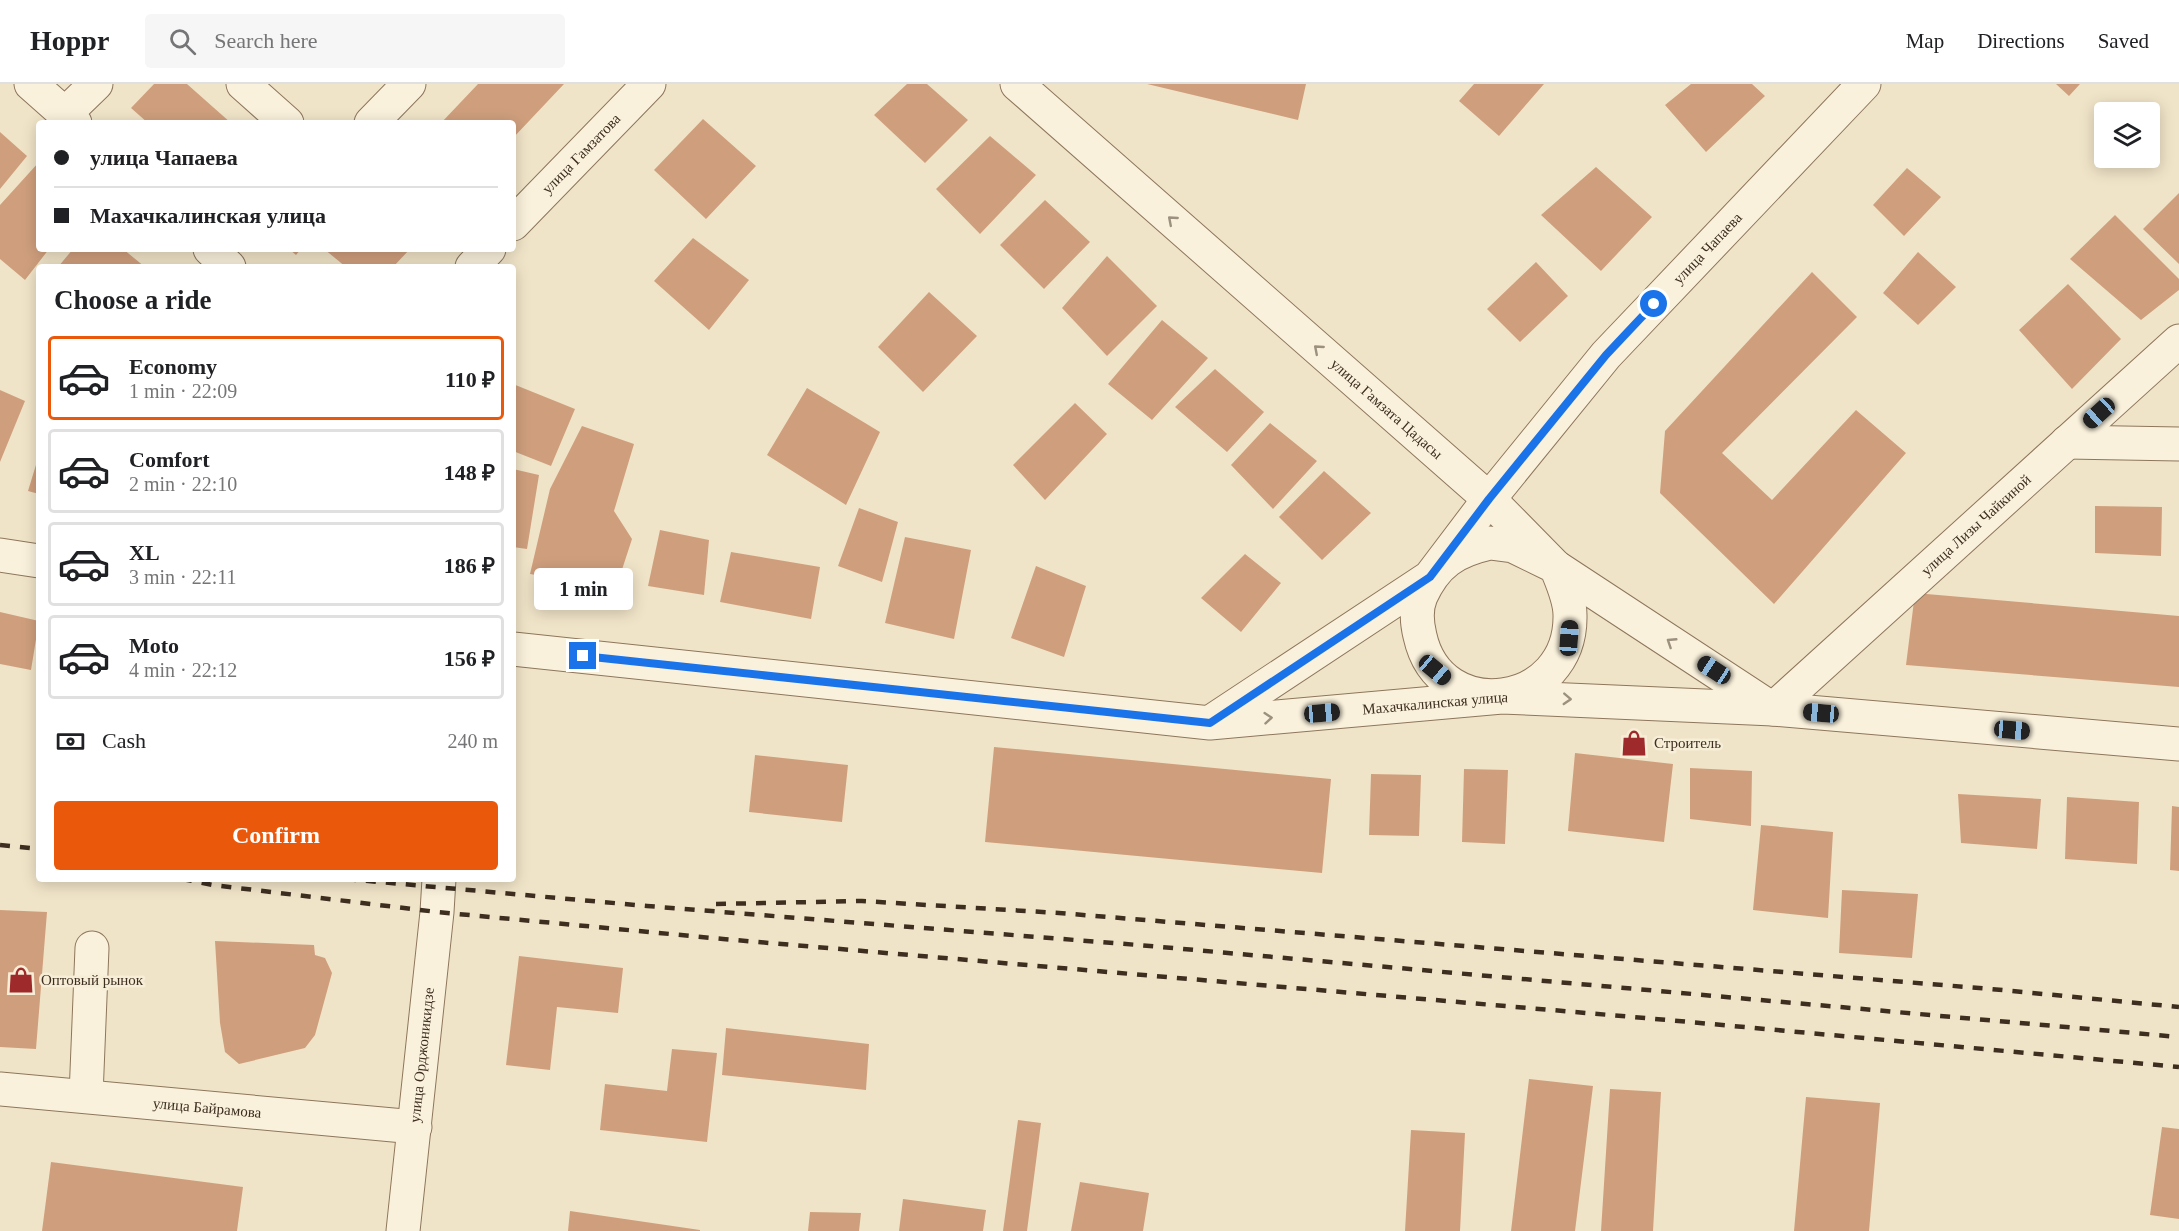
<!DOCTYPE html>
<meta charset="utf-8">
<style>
:root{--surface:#fff;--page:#f6f6f6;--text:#202124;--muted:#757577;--line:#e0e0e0;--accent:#ea580c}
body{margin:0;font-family:"Times New Roman",serif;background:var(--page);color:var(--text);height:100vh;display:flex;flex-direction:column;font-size:22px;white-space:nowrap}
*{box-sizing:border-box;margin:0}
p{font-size:20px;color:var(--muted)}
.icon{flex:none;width:33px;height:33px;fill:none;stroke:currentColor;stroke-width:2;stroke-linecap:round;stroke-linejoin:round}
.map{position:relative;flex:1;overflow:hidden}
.sheet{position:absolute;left:36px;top:180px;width:480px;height:618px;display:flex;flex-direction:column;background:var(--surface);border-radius:6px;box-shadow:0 3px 15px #0003}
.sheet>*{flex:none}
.banner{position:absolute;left:36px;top:36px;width:480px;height:132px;border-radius:6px;box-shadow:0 3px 15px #0003;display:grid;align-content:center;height:132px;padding:0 18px;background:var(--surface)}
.tools{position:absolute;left:2094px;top:18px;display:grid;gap:12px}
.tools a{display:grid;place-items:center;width:66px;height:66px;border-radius:6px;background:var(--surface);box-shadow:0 3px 15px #0003;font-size:30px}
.end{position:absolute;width:27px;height:27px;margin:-14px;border:8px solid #1a73e8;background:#fff;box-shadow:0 0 0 3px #fff}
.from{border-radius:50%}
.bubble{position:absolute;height:42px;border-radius:6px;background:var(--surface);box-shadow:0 3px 15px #0003;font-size:20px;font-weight:600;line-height:42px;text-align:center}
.car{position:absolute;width:18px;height:36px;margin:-18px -9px;border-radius:8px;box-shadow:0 0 4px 2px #0007;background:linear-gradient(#222 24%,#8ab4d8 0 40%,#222 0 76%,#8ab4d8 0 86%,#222 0)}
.banner b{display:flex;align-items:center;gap:21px;height:57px;font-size:22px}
.banner b+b{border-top:2px solid var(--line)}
.banner i{width:15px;height:15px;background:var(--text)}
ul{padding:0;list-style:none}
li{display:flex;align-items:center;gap:18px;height:84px;margin:0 12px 9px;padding:0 6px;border:3px solid var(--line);border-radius:6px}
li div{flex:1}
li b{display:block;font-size:22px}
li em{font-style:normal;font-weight:600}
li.current{border-color:var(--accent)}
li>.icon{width:54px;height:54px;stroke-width:1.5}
h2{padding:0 18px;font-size:27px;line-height:72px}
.pay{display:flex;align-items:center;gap:15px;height:66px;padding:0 18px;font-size:22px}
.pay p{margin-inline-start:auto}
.action{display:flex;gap:12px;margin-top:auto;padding:12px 18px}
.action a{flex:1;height:69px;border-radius:6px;background:var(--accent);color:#fff;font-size:24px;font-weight:600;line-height:69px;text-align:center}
header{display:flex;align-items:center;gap:36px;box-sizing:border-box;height:84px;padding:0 30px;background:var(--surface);border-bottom:2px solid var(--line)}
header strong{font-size:28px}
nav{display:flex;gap:33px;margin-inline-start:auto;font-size:21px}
.search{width:420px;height:54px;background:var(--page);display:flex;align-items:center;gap:15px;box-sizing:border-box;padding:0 21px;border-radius:6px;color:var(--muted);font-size:22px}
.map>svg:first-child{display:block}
.building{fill:#cf9f7d}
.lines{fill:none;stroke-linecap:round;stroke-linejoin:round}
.minor-casing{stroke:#8d765c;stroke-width:35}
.minor{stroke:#faf1dc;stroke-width:33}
.rail{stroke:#3d2e20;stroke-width:4.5;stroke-dasharray:10 10;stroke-linecap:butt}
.oneway{stroke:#9c907e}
.route{stroke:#1a73e8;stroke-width:8}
.labels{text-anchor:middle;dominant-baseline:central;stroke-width:5;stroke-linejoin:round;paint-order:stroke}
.street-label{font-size:15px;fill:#3d2e20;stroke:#f7eed8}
.poi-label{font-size:15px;fill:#3d2e20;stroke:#f7eed8;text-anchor:start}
</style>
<header>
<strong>Hoppr</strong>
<div class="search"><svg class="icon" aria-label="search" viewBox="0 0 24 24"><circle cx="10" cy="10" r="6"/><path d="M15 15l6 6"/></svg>Search here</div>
<nav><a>Map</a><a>Directions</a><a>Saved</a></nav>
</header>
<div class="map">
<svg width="2179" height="1147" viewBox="0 0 2179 1147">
<rect width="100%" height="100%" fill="#f0e4c8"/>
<!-- building -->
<path class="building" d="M154,0H187L231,39H148L131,24Z
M478,0H564L513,54V39H441Z
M907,0H927L968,36L925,79L874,31Z
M1147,0H1306L1298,36Z
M1474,0H1544L1499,52L1459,17Z
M1691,0H1752L1765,12L1706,68L1665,21Z
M2056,0H2080L2069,12Z
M703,35L756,82L706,135L654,86Z
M0,48L27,72L0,105Z
M990,52L1036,91L980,150L936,105Z
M39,78V165H49L25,196L0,175V121Z
M1596,83L1652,133L1601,187L1541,131Z
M1907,84L1941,113L1904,152L1873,121Z
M2179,109V180L2143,145Z
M1045,116L1090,158L1044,205L1000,161Z
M2115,131L2179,195V206L2141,236L2070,175Z
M693,154L749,196L709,246L654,197Z
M73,165H123L145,183H58Z
M289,165H301L296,171Z
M324,165H410L393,183H346Z
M1918,168L1956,203L1918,241L1883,209Z
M1107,172L1157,222L1107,272L1062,224Z
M1536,178L1568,212L1520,258L1487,225Z
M1812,188L1857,233L1722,369L1772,416L1856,326L1906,369L1774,520L1660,409L1665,347Z
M2068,200L2121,255L2072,305L2019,246Z
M929,208L977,252L923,308L878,263Z
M1162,236L1208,274L1152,336L1108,300Z
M1215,285L1264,328L1227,368L1175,323Z
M513,300L575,325L551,382L513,367Z
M807,304L880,348L846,421L767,371Z
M0,306L25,317L0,378Z
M1075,319L1107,350L1045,416L1013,381Z
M1270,339L1317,377L1273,425L1231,381Z
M582,342L634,360L614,427L632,455L616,504L530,490L550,405Z
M39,371V410L28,407Z
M513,385L539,391L527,465L513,463Z
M1324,387L1371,429L1322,476L1279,433Z
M2095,422L2162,423L2161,472L2095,469Z
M859,424L898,438L882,498L838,482Z
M660,446L709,456L704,511L648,502Z
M905,453L971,466L954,555L885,539Z
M731,468L820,483L811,535L720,518Z
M1245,470L1281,499L1241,548L1201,514Z
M1036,482L1086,502L1064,573L1011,554Z
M1915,509L2179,532V603L1906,581Z
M0,528L39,537L31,586L0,580Z
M994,663L1331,695L1322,789L985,758Z
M1575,669L1673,680L1664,758L1568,747Z
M755,671L848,681L842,738L749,728Z
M1690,684L1752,687L1751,742L1690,735Z
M1464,685L1508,686L1505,760L1462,758Z
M1371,690L1421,691L1419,752L1369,751Z
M1958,710L2041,715L2037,765L1961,759Z
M2067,713L2139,718L2137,780L2065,775Z
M2172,722L2179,723V787L2170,786Z
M1761,741L1833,748L1828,834L1753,826Z
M1842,806L1918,810L1912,874L1839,869Z
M0,826L47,828L36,965L0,963Z
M215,857L314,861L315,871L325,874L332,889L315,951L305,964L239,980L225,968L220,939Z
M519,872L623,884L618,929L557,923L550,986L506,981Z
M726,944L869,960L866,1006L722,991Z
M672,965L717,969L707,1058L600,1046L605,1000L667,1007Z
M1529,995L1593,1002L1575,1147H1511Z
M1610,1005L1661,1008L1653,1147H1601Z
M1806,1013L1880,1019L1869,1147H1794Z
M1018,1036L1041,1039L1027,1147H1003Z
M2162,1043L2179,1045V1135L2150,1131Z
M1411,1046L1465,1049L1460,1147H1405Z
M51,1078L243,1103L237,1147H42Z
M1080,1098L1149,1109L1143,1147H1071Z
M903,1115L986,1126L983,1147H899Z
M570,1127L700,1146V1147H568Z
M810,1128L861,1129L859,1147H808Z"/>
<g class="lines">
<!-- minor casing -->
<g class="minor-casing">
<g id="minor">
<path d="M31,0L75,39"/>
<path d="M243,0L287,39"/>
<path id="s1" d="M1017,0L1489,415L1556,483L1771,624"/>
<path d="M65,30L96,0"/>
<path d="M371,39L409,0"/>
<path id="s2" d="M513,140L649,0"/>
<path d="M210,165L229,183"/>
<path d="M472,183L489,165"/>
<path d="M2067,358L2179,360"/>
<path d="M1490,459L1513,462L1556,483C1562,498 1570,515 1570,531C1572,625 1440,643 1420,552C1417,540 1416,524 1421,512C1436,479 1455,467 1490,459Z"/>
<path d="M0,471L39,477"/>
<path id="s3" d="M513,565L1210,639L1502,613L1773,625L2179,660"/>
<path id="s4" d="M1773,625L2179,257"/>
<path id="s5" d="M1212,637L1430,493L1489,415L1606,271L1864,0"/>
<path id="s6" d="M0,1005L415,1043"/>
<path d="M86,1012L92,864"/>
<path id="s7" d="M403,1147L437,828L439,795"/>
</g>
</g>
<!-- minor -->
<use href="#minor" class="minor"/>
<!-- rail -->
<path class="rail" d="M0,761L39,765
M182,795L213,801L437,828L723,855L1668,936L2179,983
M346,795L647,822L1138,861L2179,953
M716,820L862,817L1059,829L1991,905L2179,923"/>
</g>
<!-- one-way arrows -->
<defs><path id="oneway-chevron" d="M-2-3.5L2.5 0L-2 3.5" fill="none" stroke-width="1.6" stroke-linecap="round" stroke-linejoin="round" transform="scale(1.5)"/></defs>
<g class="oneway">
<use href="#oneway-chevron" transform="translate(1172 136) rotate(-139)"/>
<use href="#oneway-chevron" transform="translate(1318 265) rotate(-139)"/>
<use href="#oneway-chevron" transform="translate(1671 558) rotate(-147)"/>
<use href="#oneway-chevron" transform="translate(1567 615) rotate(3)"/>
<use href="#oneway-chevron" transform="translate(1268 634) rotate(-5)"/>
</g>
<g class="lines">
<!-- route -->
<path class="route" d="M583,572L1210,639L1430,493L1489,415L1606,271L1654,220"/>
</g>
<!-- icons -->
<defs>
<g id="shop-bare" transform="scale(2.07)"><path d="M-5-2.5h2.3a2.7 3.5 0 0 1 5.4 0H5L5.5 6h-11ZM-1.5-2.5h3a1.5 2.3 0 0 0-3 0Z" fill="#9e2a2b" stroke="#f7eed8" stroke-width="2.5" paint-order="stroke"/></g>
</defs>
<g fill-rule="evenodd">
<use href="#shop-bare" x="1634" y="659"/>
<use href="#shop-bare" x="21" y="896"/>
</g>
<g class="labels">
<!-- street labels -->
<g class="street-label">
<text stroke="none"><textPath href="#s2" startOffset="98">улица Гамзатова</textPath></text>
<text stroke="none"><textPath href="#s5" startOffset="692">улица Чапаева</textPath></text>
<text stroke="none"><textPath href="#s1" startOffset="492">улица Гамзата Цадасы</textPath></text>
<text stroke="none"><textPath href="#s4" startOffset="274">улица Лизы Чайкиной</textPath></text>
<text stroke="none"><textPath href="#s3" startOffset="927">Махачкалинская улица</textPath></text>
<text stroke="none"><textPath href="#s7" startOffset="177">улица Орджоникидзе</textPath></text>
<text stroke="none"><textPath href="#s6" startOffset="208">улица Байрамова</textPath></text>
</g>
<!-- poi labels -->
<g class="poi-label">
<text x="1654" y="659">Строитель</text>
<text x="41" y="896">Оптовый рынок</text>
</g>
</g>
</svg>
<div class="tools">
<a><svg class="icon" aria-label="layers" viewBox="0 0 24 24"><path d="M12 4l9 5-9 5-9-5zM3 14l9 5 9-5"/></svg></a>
</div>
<i class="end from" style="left:1654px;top:220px"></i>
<i class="end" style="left:583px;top:572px"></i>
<div class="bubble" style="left:534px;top:484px;width:99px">1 min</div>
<i class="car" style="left:2099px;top:329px;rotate:228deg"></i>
<i class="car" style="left:1569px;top:554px;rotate:4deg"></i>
<i class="car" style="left:1435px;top:586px;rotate:130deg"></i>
<i class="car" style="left:1714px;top:586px;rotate:303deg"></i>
<i class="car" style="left:1322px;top:629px;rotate:85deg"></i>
<i class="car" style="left:1821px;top:629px;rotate:275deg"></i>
<i class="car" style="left:2012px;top:646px;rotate:95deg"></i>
<div class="banner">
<b><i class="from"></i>улица Чапаева</b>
<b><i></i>Махачкалинская улица</b>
</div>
<section class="sheet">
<h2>Choose a ride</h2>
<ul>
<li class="current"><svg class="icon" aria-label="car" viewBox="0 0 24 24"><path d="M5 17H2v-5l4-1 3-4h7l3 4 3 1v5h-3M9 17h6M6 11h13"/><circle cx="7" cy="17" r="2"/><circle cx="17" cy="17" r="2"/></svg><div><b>Economy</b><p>1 min · 22:09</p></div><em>110 ₽</em></li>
<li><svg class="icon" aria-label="car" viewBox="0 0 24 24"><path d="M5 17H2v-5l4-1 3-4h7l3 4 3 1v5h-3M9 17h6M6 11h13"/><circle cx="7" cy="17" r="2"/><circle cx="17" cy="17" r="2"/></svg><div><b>Comfort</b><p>2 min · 22:10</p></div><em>148 ₽</em></li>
<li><svg class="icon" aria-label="car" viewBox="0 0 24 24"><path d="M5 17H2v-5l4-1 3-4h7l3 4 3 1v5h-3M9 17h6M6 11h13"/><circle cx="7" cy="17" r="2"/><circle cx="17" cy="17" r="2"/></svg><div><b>XL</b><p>3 min · 22:11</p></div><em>186 ₽</em></li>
<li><svg class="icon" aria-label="car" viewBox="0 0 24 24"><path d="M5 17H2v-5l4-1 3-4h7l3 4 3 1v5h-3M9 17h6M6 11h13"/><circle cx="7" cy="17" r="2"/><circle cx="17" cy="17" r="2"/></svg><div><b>Moto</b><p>4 min · 22:12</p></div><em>156 ₽</em></li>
</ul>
<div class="pay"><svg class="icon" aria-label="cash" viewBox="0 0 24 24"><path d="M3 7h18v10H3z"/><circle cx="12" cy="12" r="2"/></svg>Cash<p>240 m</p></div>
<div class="action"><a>Confirm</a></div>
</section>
</div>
